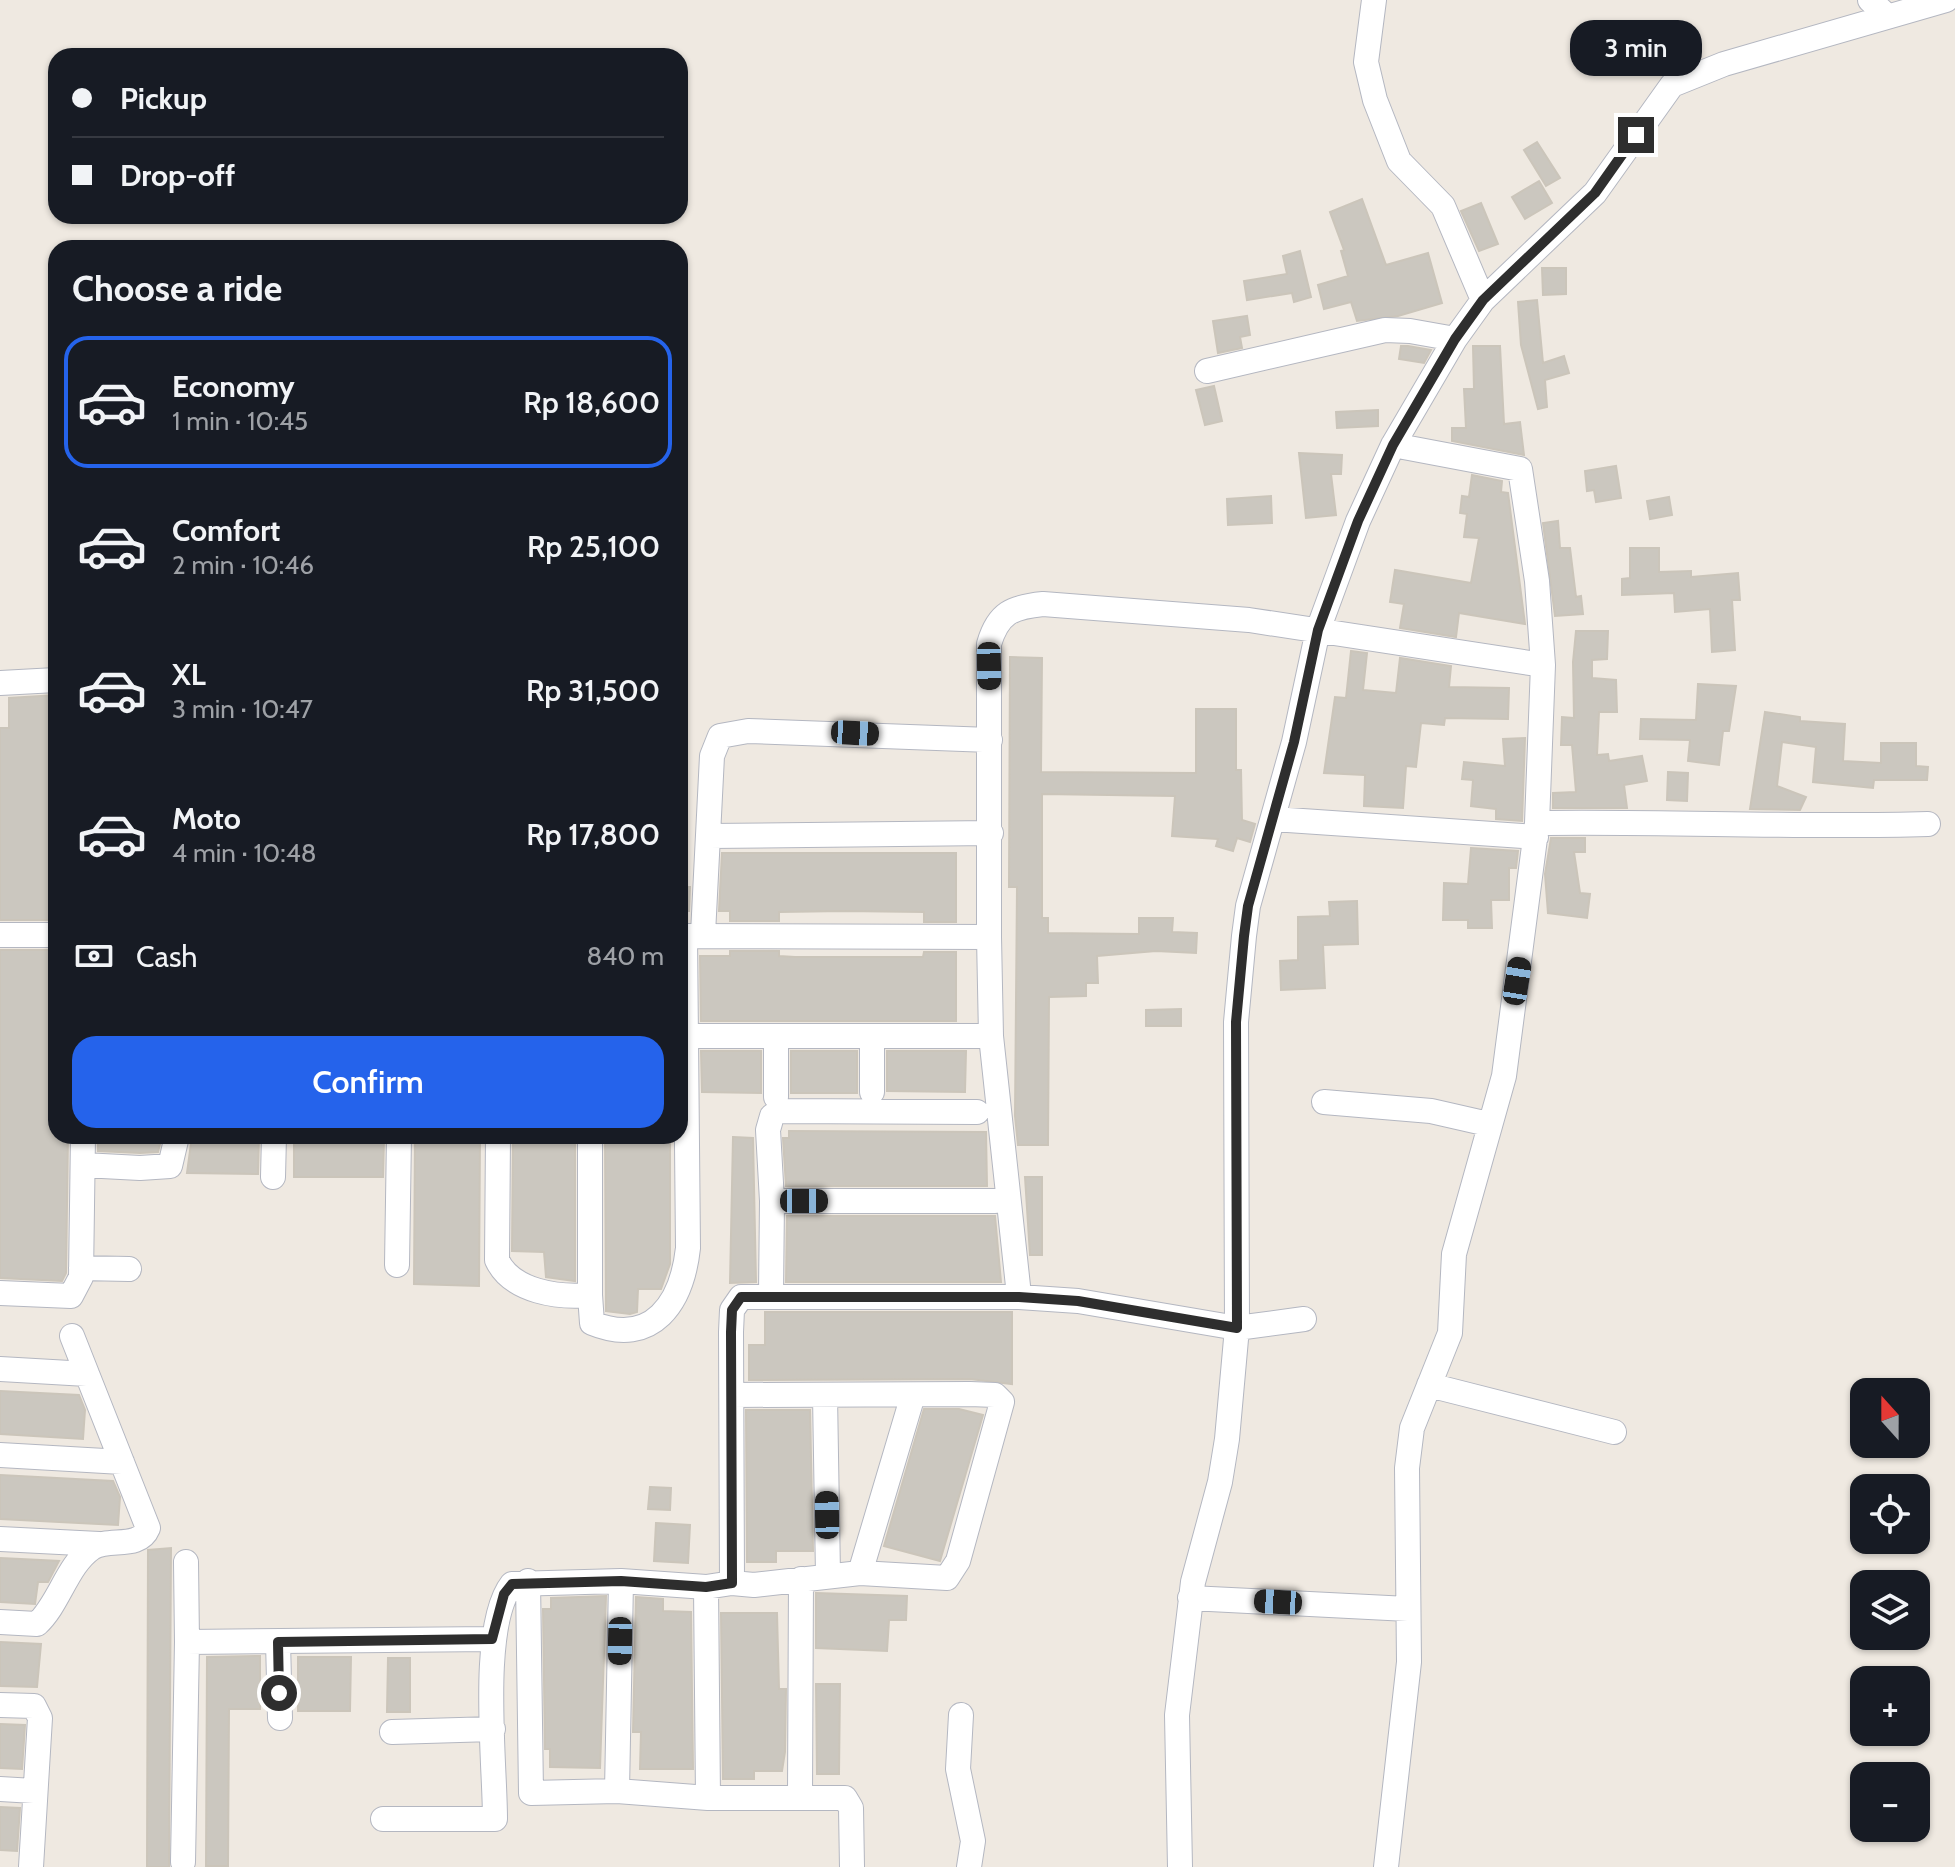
<!DOCTYPE html>
<meta charset="utf-8">
<style>
:root{--surface:#171b24;--page:#20242c;--text:#f1f3f6;--muted:#9ea1a6;--line:#363941;--accent:#2563eb}
body{margin:0;font-family:Cabin,sans-serif;background:var(--page);color:var(--text);height:100vh;display:flex;flex-direction:column;font-size:30px;white-space:nowrap}
*{box-sizing:border-box;margin:0}
p{font-size:26px;color:var(--muted)}
.icon{flex:none;width:44px;height:44px;fill:none;stroke:currentColor;stroke-width:2;stroke-linecap:round;stroke-linejoin:round}
.map{position:relative;flex:1;overflow:hidden}
.side{position:absolute;left:48px;top:240px;width:640px;height:904px;display:flex;flex-direction:column;background:var(--surface);border-radius:24px;box-shadow:0 2px 6px #0004}
.side>*{flex:none}
.top-card{position:absolute;left:48px;top:48px;width:640px;height:176px;border-radius:24px;box-shadow:0 2px 6px #0004;display:grid;align-content:center;height:176px;padding:0 24px;background:var(--surface)}
.needle{width:52px;rotate:339deg}
.buttons{position:absolute;left:1850px;top:1378px;display:grid;gap:16px}
.buttons a{display:grid;place-items:center;width:80px;height:80px;border-radius:16px;background:var(--surface);box-shadow:0 2px 6px #0004;font-size:40px}
.end{position:absolute;width:36px;height:36px;margin:-18px;border:10px solid #2e2e2e;background:#fff;box-shadow:0 0 0 4px #fff}
.from{border-radius:50%}
.bubble{position:absolute;height:56px;border-radius:24px;background:var(--surface);box-shadow:0 2px 6px #0004;font-size:26px;font-weight:600;line-height:56px;text-align:center}
.car{position:absolute;width:24px;height:48px;margin:-24px -12px;border-radius:10px;box-shadow:0 0 6px 2px #0007;background:linear-gradient(#222 24%,#8ab4d8 0 40%,#222 0 76%,#8ab4d8 0 86%,#222 0)}
.top-card b{display:flex;align-items:center;gap:28px;height:76px;font-size:30px}
.top-card b+b{border-top:2px solid var(--line)}
.top-card i{width:20px;height:20px;background:var(--text)}
ul{padding:0;list-style:none}
li{display:flex;align-items:center;gap:24px;height:132px;margin:0 16px 12px;padding:0 8px;border:4px solid transparent;border-radius:24px}
li div{flex:1}
li b{display:block;font-size:30px}
li em{font-style:normal;font-weight:600}
li.current{border-color:var(--accent)}
li>.icon{width:72px;height:72px;stroke-width:1.5}
h2{padding:0 24px;font-size:36px;line-height:96px}
.pay{display:flex;align-items:center;gap:20px;height:88px;padding:0 24px;font-size:30px}
.pay p{margin-inline-start:auto}
.primary-button{display:flex;gap:16px;margin-top:auto;padding:16px 24px}
.primary-button a{flex:1;height:92px;border-radius:24px;background:var(--accent);color:#fff;font-size:32px;font-weight:600;line-height:92px;text-align:center}
.map>svg:first-child{display:block}
.building{fill:#cbc7bf;stroke:#cbc5ba;stroke-width:2}
.lines{fill:none;stroke-linecap:round;stroke-linejoin:round}
.street-casing{stroke:#b4b7c1;stroke-width:26}
.street{stroke:#fff;stroke-width:24}
.route{stroke:#2e2e2e;stroke-width:10}
</style>
<div class="map">
<svg width="1955" height="1867" viewBox="0 0 1955 1867">
<rect width="100%" height="100%" fill="#efe9e1"/>
<!-- building -->
<path class="building" d="M1537,142L1560,178L1546,186L1524,150Z
M1539,181L1552,203L1525,219L1512,197Z
M1362,199L1386,265L1428,253L1442,303L1398,316L1357,321L1351,302L1324,309L1318,285L1348,276L1341,251L1344,250L1330,212Z
M1481,203L1498,244L1479,251L1461,211Z
M1300,251L1311,297L1294,302L1292,293L1247,300L1244,281L1287,274L1283,256Z
M1542,268H1566V294L1543,295Z
M1537,300L1543,363L1564,356L1569,373L1545,380L1547,407L1538,409L1521,345L1518,302Z
M1247,316L1250,335L1240,337L1242,348L1218,353L1213,321Z
M1401,346H1408L1431,350L1424,363L1399,359Z
M1473,346H1500L1504,424L1520,422L1524,455L1452,441V428H1466L1464,389H1474Z
M1214,386L1222,421L1205,425L1196,390Z
M1378,410V426L1337,428L1336,412Z
M1299,453L1342,455L1341,474H1331L1336,515L1306,518Z
M1616,466L1621,498L1596,502L1594,490L1587,491L1585,471Z
M1472,475L1502,481L1501,492L1508,493L1525,624L1459,613L1456,637L1400,628L1404,604L1390,602L1395,570L1471,583L1479,538L1464,537L1467,514L1460,513L1462,496L1469,497Z
M1271,496L1272,523L1228,525L1227,499Z
M1669,497L1672,515L1650,519L1647,501Z
M1558,521L1560,548H1570L1576,597L1581,596L1583,614L1555,616L1543,523Z
M1630,548H1659V572L1691,571V577L1738,573L1740,600H1732L1735,650L1712,652L1710,609L1675,612L1674,593L1622,595V579L1630,578Z
M1576,631H1608L1607,659L1592,660V678L1616,680L1617,712H1599L1597,755L1608,754L1609,761L1642,756L1647,781L1624,785L1627,808H1553V793L1576,792L1572,745H1561L1562,717L1574,718L1573,662Z
M1351,651L1367,653L1363,690L1396,693L1400,658L1451,666L1449,687L1509,688L1508,719L1445,718L1444,725L1421,723L1416,767L1406,766L1403,808L1364,806L1365,775L1324,773L1335,697L1346,698Z
M1010,657L1042,658L1041,772L1196,773V709H1236V770H1241L1242,820L1255,824L1250,842L1237,838L1233,851L1216,846L1218,839L1172,836L1175,796L1042,794V918H1048V933L1139,934V918H1173L1172,932L1197,933L1196,953L1156,951L1097,956L1098,983H1086V996L1049,997L1048,1145H1018L1015,1116L1017,887H1009Z
M1698,684L1736,686L1729,731H1723L1719,765L1688,761L1690,740L1640,739L1641,719L1696,720Z
M56,695V920H0V728H9V698Z
M1765,712L1800,717V721L1845,724L1843,761L1881,763V743H1916V766L1928,767L1927,780H1874L1873,788L1813,782L1816,747L1782,742L1777,786L1806,797L1800,810L1750,809Z
M1525,738L1522,821L1496,819V809L1471,806L1473,780L1462,779L1464,762L1505,766L1503,739Z
M1668,772L1688,773L1687,801L1667,800Z
M1551,838H1585V852H1574L1580,893L1590,894L1587,918L1548,913L1545,874Z
M1471,848L1518,851L1516,868H1509V900H1491L1492,928H1468V920H1443L1444,883L1468,884Z
M722,853H956V922H924V912L844,911L779,912V921H730V911H719Z
M680,887H690L689,911H680Z
M1357,901L1358,944L1323,945L1325,988L1281,990L1280,961L1298,960V917L1330,916L1329,902Z
M0,950H56V1136H68L66,1273L62,1281L0,1278Z
M730,951H779V956L795,957H923L924,952H956V1021H701L700,956H730Z
M1181,1009V1026H1146V1010Z
M701,1051H761V1093L702,1092Z
M791,1051H857V1093H791Z
M887,1051H966L965,1092L887,1091Z
M789,1131L986,1132L987,1186H786L783,1138H789Z
M98,1136H162L158,1152L140,1153L98,1151Z
M192,1136H259L258,1174L187,1173Z
M415,1136H480L479,1286L414,1284Z
M513,1136H575V1281L546,1277L544,1252L512,1251Z
M605,1136H670V1264L661,1289H638L637,1312L630,1314L606,1311Z
M733,1137L753,1138L756,1282L730,1283Z
M294,1139H384L383,1177H294Z
M1025,1177H1042V1255H1030Z
M787,1216H995L1001,1282H786Z
M765,1312H1012V1384L970,1379L749,1380V1345H765Z
M0,1391L79,1395L85,1410L83,1439L0,1434Z
M924,1409H959L983,1415L940,1561L884,1546Z
M746,1410H810L813,1551H776V1562H747Z
M0,1475L113,1481L120,1497L118,1525L0,1519Z
M650,1487L671,1488L670,1510L648,1509Z
M656,1523L690,1525L688,1563L654,1561Z
M171,1548L169,1867H147L148,1550Z
M0,1558L21,1559L59,1561L48,1582H38L35,1604L18,1603L0,1602Z
M816,1593L907,1596L906,1620H889L887,1651L816,1648Z
M606,1596L600,1768L550,1767V1749H545L543,1609H551V1598Z
M636,1597L663,1599V1611L691,1612L693,1769H640L641,1732H633Z
M721,1613H777L779,1689H786L785,1752L782,1771H754V1779H723Z
M0,1642L41,1644L37,1687L0,1686Z
M260,1656V1709H229L228,1866H206L207,1657Z
M298,1657H351L350,1711H298Z
M388,1658H410V1712H387Z
M816,1684H840L839,1774H817Z
M0,1724L25,1725L22,1769L0,1768Z
M0,1807L20,1808L17,1851L0,1850Z"/>
<g class="lines">
<!-- street casing -->
<g class="street-casing">
<path id="street" d="M1374,0L1366,62L1375,100L1399,161L1443,206L1483,300
M1870,0L1887,16
M1207,371L1385,330L1410,331L1455,339
M1393,445L1520,469L1537,581L1543,665
M0,683L56,680
M1273,819L1536,837
M1537,823C1668,821 1797,828 1928,824
M709,836L991,833
M703,934L712,756L720,736L748,731L990,740
M0,935H56
M680,936L989,937V644C998,613 1012,607 1043,604L1249,620L1543,665L1537,823L1504,1076L1454,1254L1450,1333L1412,1428L1407,1468L1409,1662L1386,1867
M989,937L991,1036L1018,1286
M687,1036H991
M776,1036V1097
M872,1036V1092
M1324,1102L1431,1111L1488,1124
M498,1136L497,1260C512,1292 559,1298 590,1295V1136
M83,1165L140,1168L170,1166L177,1136
M273,1177L274,1136
M772,1201H995
M397,1265L399,1136
M81,1268L129,1269
M0,1293L71,1296L81,1277L83,1136
M590,1295L592,1323C653,1348 682,1302 688,1248L685,936
M771,1295L772,1201L768,1130L772,1116L779,1111L977,1112
M0,1369L87,1374
M1429,1385L1614,1432
M825,1395L828,1575
M0,1455L122,1462
M0,1539L99,1544
M186,1562L187,1642L492,1639
M860,1573L913,1395
M528,1581L531,1793L617,1791L708,1798H845L851,1808L852,1867
M732,1583L754,1585L860,1573L947,1578L958,1561L1002,1402L995,1395L970,1394L733,1395
M706,1587L708,1798
M1190,1598L1408,1609
M0,1622L37,1624C59,1604 67,1565 92,1548C109,1537 139,1550 148,1528L72,1336
M278,1642L280,1718
M0,1705L34,1706L40,1718L31,1867
M961,1715L958,1769L973,1841L969,1867
M392,1732L493,1729
M0,1789L34,1791
M617,1791L621,1581
M800,1795L801,1579
M383,1819H495C495,1763 479,1626 512,1584L621,1581L706,1587L732,1583L731,1332L732,1310L741,1297H1019L1078,1301L1237,1328L1304,1319
M183,1862L187,1642
M1180,1867L1177,1715L1193,1582L1220,1482L1227,1439L1237,1328L1236,1022L1244,936L1248,906L1294,742L1318,630L1358,521L1393,445L1455,339L1483,300L1595,193L1672,85L1724,64L1946,0"/>
</g>
<!-- street -->
<use href="#street" class="street"/>
</g>
<g class="lines">
<!-- route -->
<path class="route" d="M279,1693L278,1642L492,1639L504,1594L512,1584L621,1581L706,1587L732,1583L731,1332L732,1310L741,1297H1019L1078,1301L1237,1328L1236,1022L1244,936L1248,906L1294,742L1318,630L1358,521L1393,445L1455,339L1483,300L1595,193L1636,135"/>
</g>
</svg>
<div class="buttons">
<a><svg class="needle" viewBox="-14 -14 28 28"><path d="M0-13l5 13h-10z" fill="#e53935"/><path d="M0 13l5-13h-10z" fill="#9ea1a6"/></svg></a>
<a><svg class="icon" aria-label="locate" viewBox="0 0 24 24"><circle cx="12" cy="12" r="6"/><path d="M12 2v4M12 18v4M2 12h4M18 12h4"/></svg></a>
<a><svg class="icon" aria-label="layers" viewBox="0 0 24 24"><path d="M12 4l9 5-9 5-9-5zM3 14l9 5 9-5"/></svg></a>
<a>+</a>
<a>−</a>
</div>
<i class="end from" style="left:279px;top:1693px"></i>
<i class="end" style="left:1636px;top:135px"></i>
<div class="bubble" style="left:1570px;top:20px;width:132px">3 min</div>
<i class="car" style="left:989px;top:666px;rotate:179deg"></i>
<i class="car" style="left:855px;top:733px;rotate:93deg"></i>
<i class="car" style="left:1517px;top:981px;rotate:9deg"></i>
<i class="car" style="left:804px;top:1201px;rotate:90deg"></i>
<i class="car" style="left:827px;top:1515px;rotate:359deg"></i>
<i class="car" style="left:1278px;top:1602px;rotate:273deg"></i>
<i class="car" style="left:620px;top:1641px;rotate:181deg"></i>
<div class="top-card">
<b><i class="from"></i>Pickup</b>
<b><i></i>Drop-off</b>
</div>
<section class="side">
<h2>Choose a ride</h2>
<ul>
<li class="current"><svg class="icon" aria-label="car" viewBox="0 0 24 24"><path d="M5 17H2v-5l4-1 3-4h7l3 4 3 1v5h-3M9 17h6M6 11h13"/><circle cx="7" cy="17" r="2"/><circle cx="17" cy="17" r="2"/></svg><div><b>Economy</b><p>1 min · 10:45</p></div><em>Rp 18,600</em></li>
<li><svg class="icon" aria-label="car" viewBox="0 0 24 24"><path d="M5 17H2v-5l4-1 3-4h7l3 4 3 1v5h-3M9 17h6M6 11h13"/><circle cx="7" cy="17" r="2"/><circle cx="17" cy="17" r="2"/></svg><div><b>Comfort</b><p>2 min · 10:46</p></div><em>Rp 25,100</em></li>
<li><svg class="icon" aria-label="car" viewBox="0 0 24 24"><path d="M5 17H2v-5l4-1 3-4h7l3 4 3 1v5h-3M9 17h6M6 11h13"/><circle cx="7" cy="17" r="2"/><circle cx="17" cy="17" r="2"/></svg><div><b>XL</b><p>3 min · 10:47</p></div><em>Rp 31,500</em></li>
<li><svg class="icon" aria-label="car" viewBox="0 0 24 24"><path d="M5 17H2v-5l4-1 3-4h7l3 4 3 1v5h-3M9 17h6M6 11h13"/><circle cx="7" cy="17" r="2"/><circle cx="17" cy="17" r="2"/></svg><div><b>Moto</b><p>4 min · 10:48</p></div><em>Rp 17,800</em></li>
</ul>
<div class="pay"><svg class="icon" aria-label="cash" viewBox="0 0 24 24"><path d="M3 7h18v10H3z"/><circle cx="12" cy="12" r="2"/></svg>Cash<p>840 m</p></div>
<div class="primary-button"><a>Confirm</a></div>
</section>
</div>
